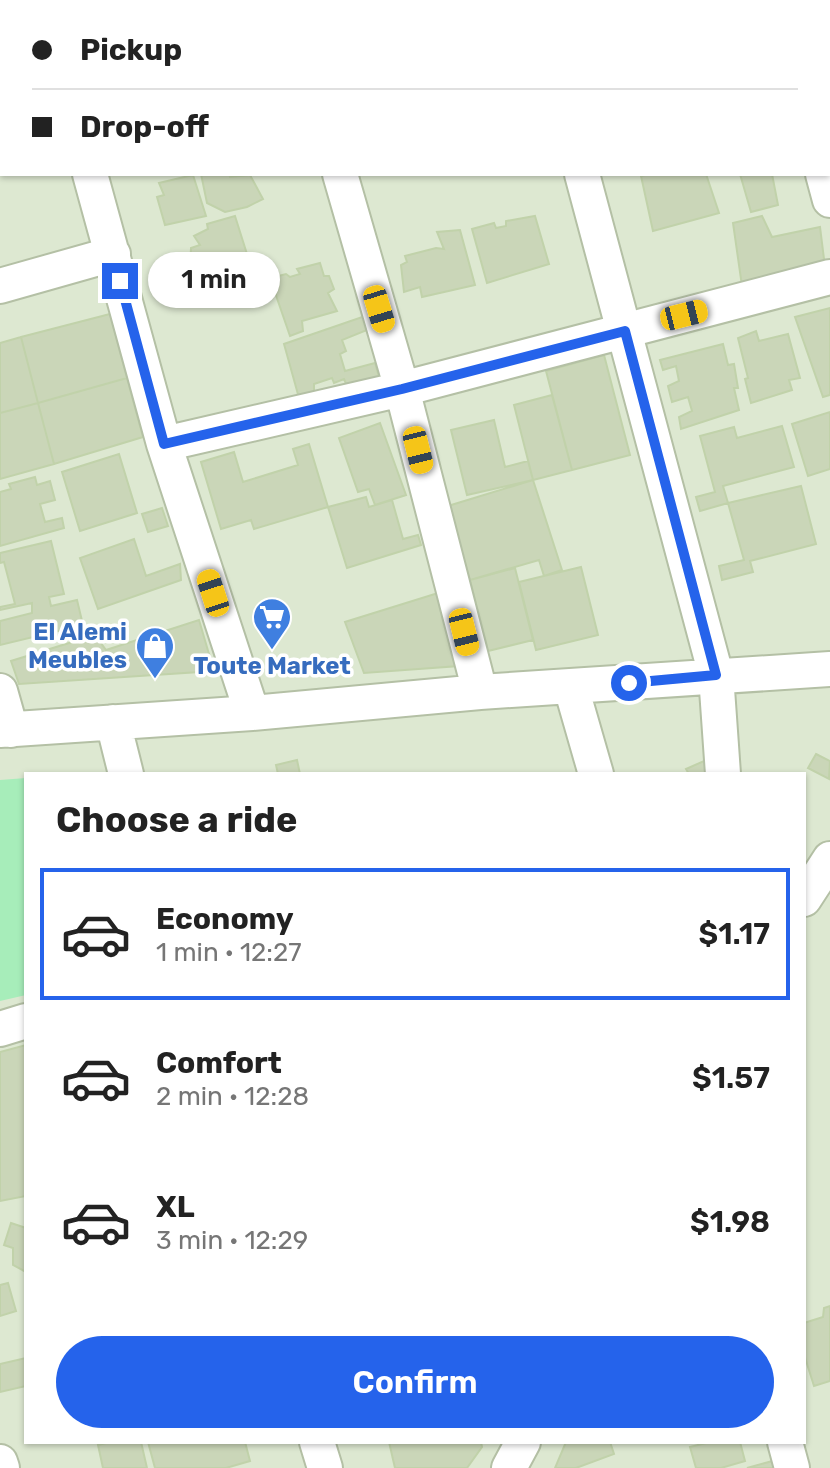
<!DOCTYPE html>
<meta charset="utf-8">
<style>
:root{--surface:#fff;--page:#f6f6f6;--text:#222;--muted:#767676;--line:#e0e0e0;--accent:#2563eb}
body{margin:0;font-family:Rubik,sans-serif;background:var(--page);color:var(--text);height:100vh;display:flex;flex-direction:column;font-size:30px;white-space:nowrap}
*{box-sizing:border-box;margin:0}
p{font-size:26px;color:var(--muted)}
.icon{flex:none;width:44px;height:44px;fill:none;stroke:currentColor;stroke-width:2;stroke-linecap:round;stroke-linejoin:round}
.map{position:relative;flex:1;overflow:hidden}
.side{position:absolute;left:24px;top:772px;width:782px;height:672px;display:flex;flex-direction:column;background:var(--surface);border-radius:0px;box-shadow:0 2px 6px #0004}
.side>*{flex:none}
.guide{position:absolute;left:0px;top:0px;width:830px;height:176px;box-shadow:0 2px 6px #0004;display:grid;align-content:center;height:176px;padding:0 32px;background:var(--surface)}
.end{position:absolute;width:36px;height:36px;margin:-18px;border:10px solid #2563eb;background:#fff;box-shadow:0 0 0 4px #fff}
.from{border-radius:50%}
.bubble{position:absolute;height:56px;border-radius:28px;background:var(--surface);box-shadow:0 2px 6px #0004;font-size:26px;font-weight:600;line-height:56px;text-align:center}
.car{position:absolute;width:24px;height:48px;margin:-24px -12px;border-radius:10px;box-shadow:0 0 6px 2px #0007;background:linear-gradient(#f5c518 24%,#345 0 40%,#f5c518 0 76%,#345 0 86%,#f5c518 0)}
.guide b{display:flex;align-items:center;gap:28px;height:76px;font-size:30px}
.guide b+b{border-top:2px solid var(--line)}
.guide i{width:20px;height:20px;background:var(--text)}
ul{padding:0;list-style:none}
li{display:flex;align-items:center;gap:24px;height:132px;margin:0 16px 12px;padding:0 16px;border:4px solid transparent;border-radius:0px}
li div{flex:1}
li b{display:block;font-size:30px}
li em{font-style:normal;font-weight:600}
li.current{border-color:var(--accent)}
li>.icon{width:72px;height:72px;stroke-width:1.5}
h2{padding:0 32px;font-size:36px;line-height:96px}
.action{display:flex;gap:16px;margin-top:auto;padding:16px 32px}
.action a{flex:1;height:92px;border-radius:48px;background:var(--accent);color:#fff;font-size:32px;font-weight:600;line-height:92px;text-align:center}
.map>svg:first-child{display:block}
.residential{fill:#dde8d1;fill-rule:evenodd}
.green{fill:#a7edba}
.building{fill:#cad6b8;stroke:#c1d2aa;stroke-width:2}
.lines{fill:none;stroke-linecap:round;stroke-linejoin:round}
.minor-casing{stroke:#b4c0a5;stroke-width:38}
.minor{stroke:#fff;stroke-width:34}
.route{stroke:#2563eb;stroke-width:10}
.labels{text-anchor:middle;dominant-baseline:central;stroke-width:7;stroke-linejoin:round;paint-order:stroke}
.shop-label{font-size:24px;font-weight:bold;fill:#366cbe;stroke:#fff;text-anchor:end}
</style>
<div class="map">
<svg width="830" height="1468" viewBox="0 0 830 1468">
<rect width="100%" height="100%" fill="#ecf4e4"/>
<!-- residential -->
<path class="residential" d="M0,0H830V1468H0ZM2,2H828V174H2ZM26,774H804V1442H26Z"/>
<!-- green -->
<path class="green" d="M26,778V995L0,1001V780Z"/>
<!-- building -->
<path class="building" d="M0,0L20,2H2L0,87Z
M89,0H147V2H90Z
M200,0V2L147,1L150,0Z
M783,0H830V16L828,17V2Z
M830,44V109L828,104Z
M201,174H229L230,177L250,175L263,199L247,207L225,212L207,203Z
M649,174H706L719,213L653,231L641,176Z
M740,174H772L778,205L751,212Z
M193,175L206,216L165,225L157,197L164,195L159,183Z
M235,216L252,270L198,286L190,269L191,248L200,245L194,236L208,229L207,224Z
M535,216L549,264L487,283L472,229L494,223L496,228L506,226V221Z
M762,216L772,237L820,227L825,267L742,286L733,223Z
M460,230L475,285L422,297L420,287L404,292L401,265L407,262L405,256L436,248L444,249L437,232Z
M320,263L324,276H329L334,289L328,293L337,311L302,321L303,331L290,336L270,278L286,274L290,277L300,274L297,269Z
M830,308V395L823,397L795,317Z
M110,314L127,378L38,403L21,337Z
M368,315L372,328L342,340L346,351L340,354L345,371L375,363L380,380L348,388L344,379L334,383L332,378L314,384V393L299,398L284,344Z
M756,331L759,341L788,334L800,378L789,380L792,390L751,403L745,379L748,378L738,338Z
M21,337L38,403L0,413V343Z
M723,344L728,365L734,364L738,388H734L739,410L681,429L679,417L692,411L688,397L672,402L668,386L679,381L676,366L663,370L660,360Z
M604,355L630,455L572,470L546,371Z
M127,378L143,437L54,464L38,403Z
M552,395L572,470L533,480L514,405Z
M38,403L54,464L0,479V413Z
M830,412V469L808,476L792,424Z
M494,420L505,467L528,461L533,480L467,495L451,430Z
M380,423L406,495L375,505L369,489L358,492L339,438Z
M782,426L794,467L723,486L728,503L700,511L696,497L715,492L700,436L734,427L737,438Z
M309,444L328,507L254,529L251,520L221,529L201,462L234,452L243,482L298,465L293,449Z
M119,454L137,513L80,531L62,472Z
M35,477L37,485L50,481L55,500L40,504L45,522L62,518L64,528L0,546V492L11,489L9,484Z
M533,480L562,570L544,576L539,560L470,580L448,506Z
M801,486L816,544L750,561L753,572L722,580L719,566L744,560L728,503Z
M366,497L369,507L392,500L403,539L418,535L421,545L347,568L328,507Z
M162,508L168,526L148,532L142,514Z
M134,539L146,576L180,564L181,580L98,609L80,558Z
M51,541L64,594L49,597L51,606L77,600L83,625L0,645V621L32,613V603L0,610V607L15,604L4,562L0,563V553Z
M581,567L598,635L536,650L519,582Z
M515,568L533,640L488,651L470,580Z
M438,593L459,666L364,673L345,622Z
M199,620L214,671L19,684L11,661L95,635L106,650Z
M816,754L830,761L829,779L808,768Z
M297,760L300,774H278L276,765Z
M704,761L710,774H689L686,769Z
M26,1045V1196L0,1201V1052Z
M11,1223L26,1228V1272L13,1265V1248L4,1245Z
M8,1283L16,1311L0,1316V1285Z
M830,1306V1381L814,1386L804,1354V1323L823,1317L824,1308Z
M26,1358V1386L0,1392V1364Z
M110,1442H141L147,1468H103L98,1445Z
M148,1442H245L250,1461L226,1468H155Z
M389,1442H481L482,1447L467,1468H395Z
M566,1442H610L614,1454L576,1468H555Z
M710,1442H740L745,1461L721,1468H696L690,1447Z
M776,1460L778,1468H747Z"/>
<g class="lines">
<!-- minor casing -->
<g class="minor-casing">
<path id="minor" d="M42,0L43,2
M525,0L526,2
M773,0V2
M463,2L470,0
M0,127L2,126
M90,174L164,444L252,713
M340,174L402,389L480,692
M582,174L716,675L723,774
M823,174L830,200
M0,286L113,254
M164,444L402,389L830,277
M571,687L596,774
M0,691L11,730
M113,722L126,774
M0,730L252,713L480,692L830,669
M804,899L830,859
M0,1029L26,1021
M317,1442L325,1468
M785,1442L792,1468
M0,1462L2,1468
M509,1468L523,1442"/>
</g>
<!-- minor -->
<use href="#minor" class="minor"/>
</g>
<g class="lines">
<!-- route -->
<path class="route" d="M120,281L164,444L402,389L625,331L716,675L629,683"/>
</g>
<!-- icons -->
<defs>
<g id="supermarket-pin" transform="scale(2)"><path d="M0 17L-7.5 6A9.5 9.5 0 1 1 7.5 6Z" fill="#3f7fe0" stroke="#fff"/><path d="M-6-5.5h2.5l.6 2H6L4.5 2H-2.5L-4.4-4H-6ZM-1.5 3.2a1.3 1.3 0 1 0 .1 0ZM3 3.2a1.3 1.3 0 1 0 .1 0Z" fill="#fff"/></g>
<g id="shop-pin" transform="scale(2)"><path d="M0 17L-7.5 6A9.5 9.5 0 1 1 7.5 6Z" fill="#3f7fe0" stroke="#fff"/><path d="M-5-2.5h2.3a2.7 3.5 0 0 1 5.4 0H5L5.5 6h-11ZM-1.5-2.5h3a1.5 2.3 0 0 0-3 0Z" fill="#fff"/></g>
</defs>
<g fill-rule="evenodd">
<use href="#supermarket-pin" x="272" y="617"/>
<use href="#shop-pin" x="155" y="646"/>
</g>
<g class="labels">
<!-- shop labels -->
<g class="shop-label">
<text x="127" y="632">El Alemi<tspan x="127" dy="28">Meubles</tspan></text>
<text x="272" y="666" text-anchor="middle">Toute Market</text>
</g>
</g>
</svg>
<i class="end from" style="left:629px;top:683px"></i>
<i class="end" style="left:120px;top:281px"></i>
<div class="bubble" style="left:148px;top:252px;width:132px">1 min</div>
<i class="car" style="left:379px;top:309px;rotate:163deg"></i>
<i class="car" style="left:684px;top:315px;rotate:76deg"></i>
<i class="car" style="left:418px;top:450px;rotate:166deg"></i>
<i class="car" style="left:213px;top:593px;rotate:342deg"></i>
<i class="car" style="left:464px;top:632px;rotate:166deg"></i>
<div class="guide">
<b><i class="from"></i>Pickup</b>
<b><i></i>Drop-off</b>
</div>
<section class="side">
<h2>Choose a ride</h2>
<ul>
<li class="current"><svg class="icon" aria-label="car" viewBox="0 0 24 24"><path d="M5 17H2v-5l4-1 3-4h7l3 4 3 1v5h-3M9 17h6M6 11h13"/><circle cx="7" cy="17" r="2"/><circle cx="17" cy="17" r="2"/></svg><div><b>Economy</b><p>1 min · 12:27</p></div><em>$1.17</em></li>
<li><svg class="icon" aria-label="car" viewBox="0 0 24 24"><path d="M5 17H2v-5l4-1 3-4h7l3 4 3 1v5h-3M9 17h6M6 11h13"/><circle cx="7" cy="17" r="2"/><circle cx="17" cy="17" r="2"/></svg><div><b>Comfort</b><p>2 min · 12:28</p></div><em>$1.57</em></li>
<li><svg class="icon" aria-label="car" viewBox="0 0 24 24"><path d="M5 17H2v-5l4-1 3-4h7l3 4 3 1v5h-3M9 17h6M6 11h13"/><circle cx="7" cy="17" r="2"/><circle cx="17" cy="17" r="2"/></svg><div><b>XL</b><p>3 min · 12:29</p></div><em>$1.98</em></li>
</ul>
<div class="action"><a>Confirm</a></div>
</section>
</div>
